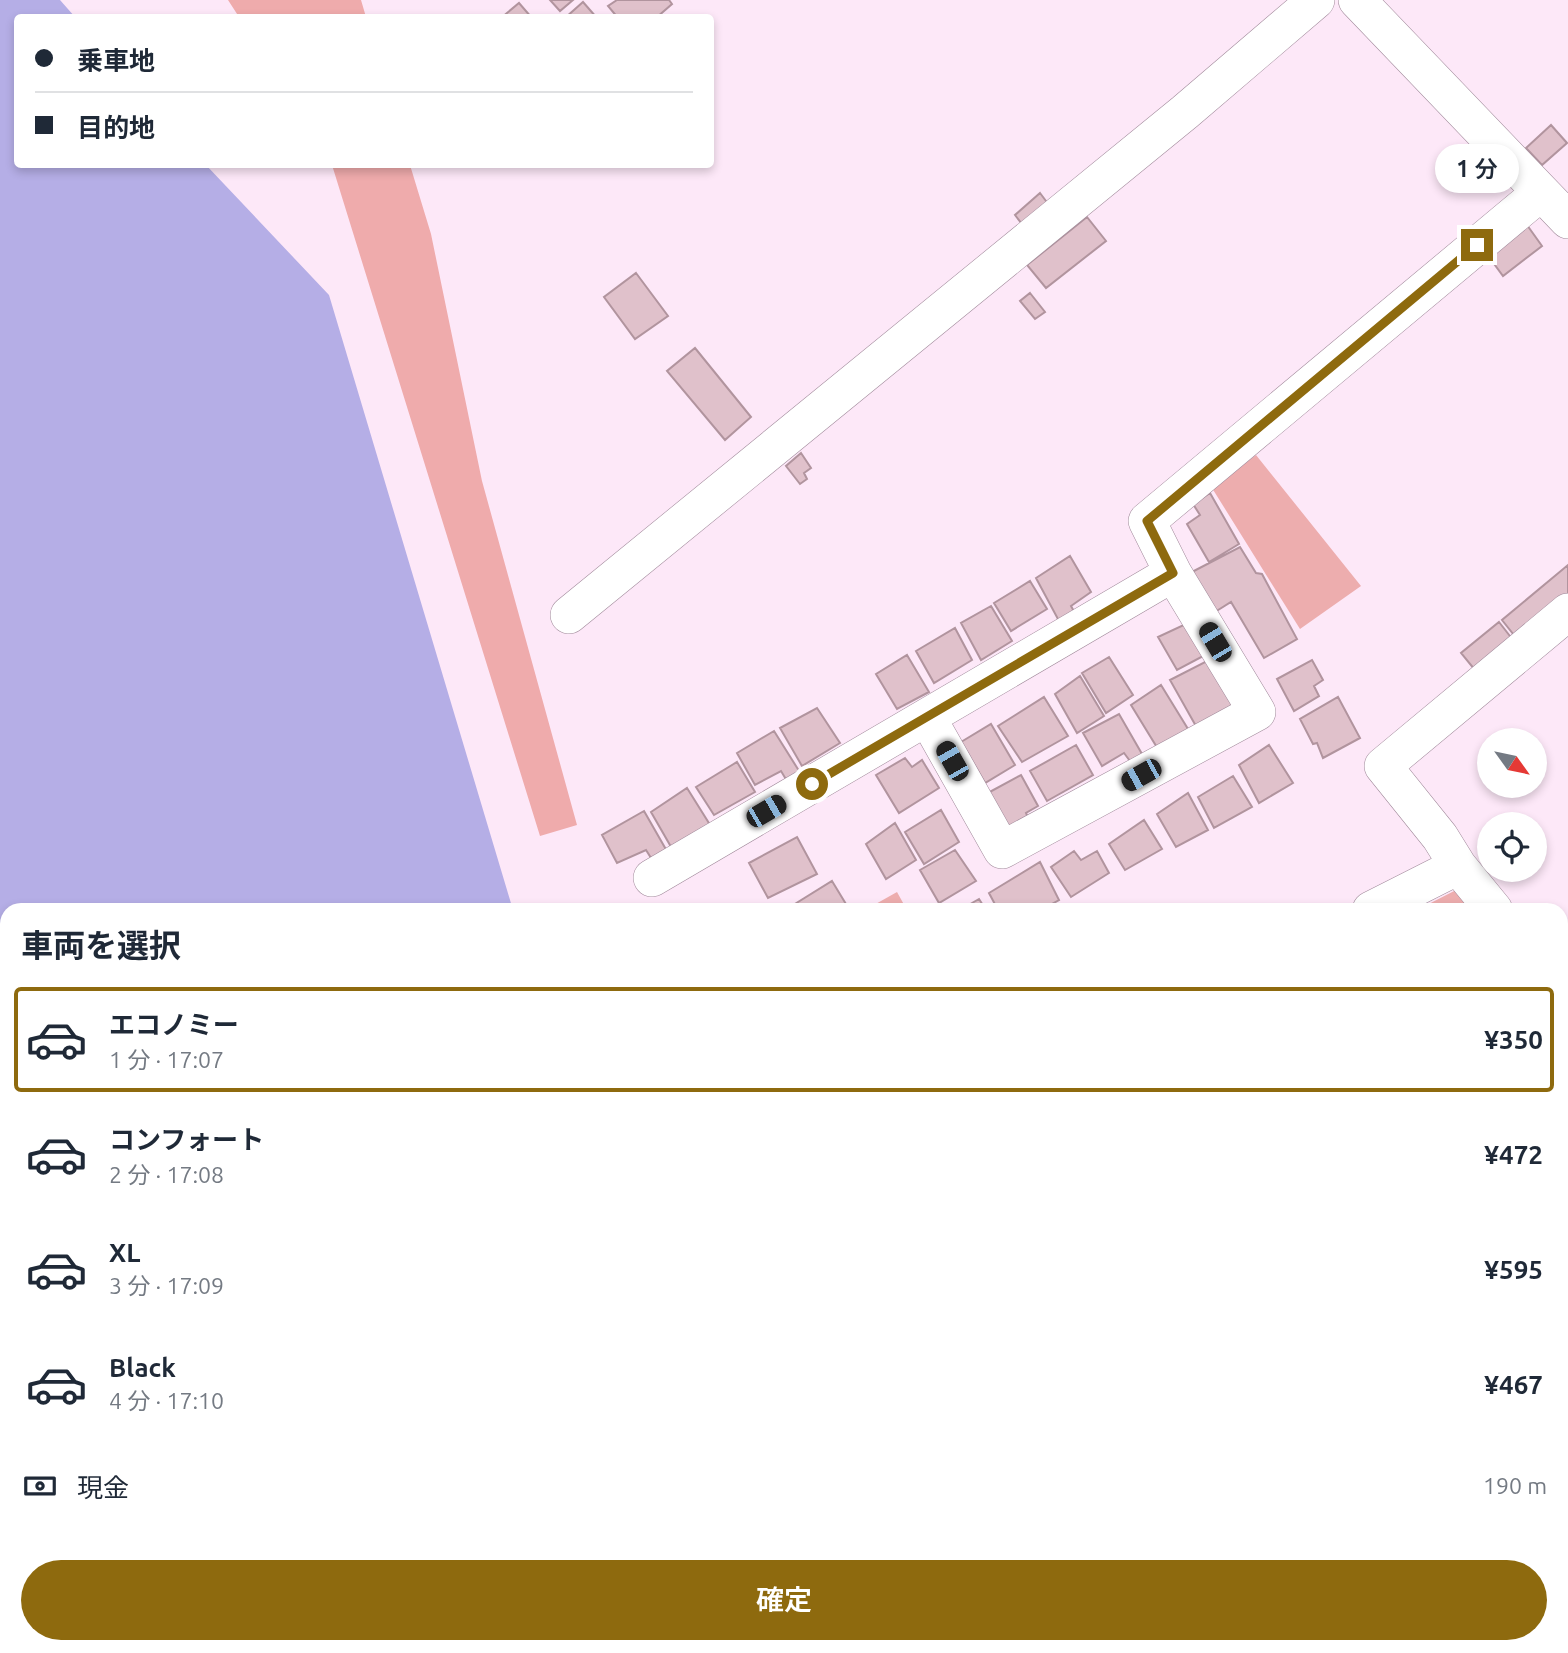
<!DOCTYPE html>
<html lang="ja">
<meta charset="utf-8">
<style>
:root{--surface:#fff;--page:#f6f6f7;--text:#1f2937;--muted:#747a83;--line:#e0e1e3;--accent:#8e6a0e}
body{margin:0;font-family:Ubuntu,"Noto Sans JP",sans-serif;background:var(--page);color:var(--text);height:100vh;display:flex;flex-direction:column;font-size:26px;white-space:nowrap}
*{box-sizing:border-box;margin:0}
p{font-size:23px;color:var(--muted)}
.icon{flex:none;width:38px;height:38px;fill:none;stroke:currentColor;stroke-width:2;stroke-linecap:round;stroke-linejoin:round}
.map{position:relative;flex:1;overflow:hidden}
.sheet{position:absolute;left:0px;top:903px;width:1568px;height:751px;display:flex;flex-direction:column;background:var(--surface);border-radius:21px 21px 0 0;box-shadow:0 4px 10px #0003}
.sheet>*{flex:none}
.top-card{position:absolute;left:14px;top:14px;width:700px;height:154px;border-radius:7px;box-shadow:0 4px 10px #0003;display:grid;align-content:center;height:154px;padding:0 21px;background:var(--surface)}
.needle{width:46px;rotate:123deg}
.tools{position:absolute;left:1477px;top:728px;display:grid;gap:14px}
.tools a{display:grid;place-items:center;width:70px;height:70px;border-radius:50%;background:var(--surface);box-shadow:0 4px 10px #0003;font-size:35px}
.end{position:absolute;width:32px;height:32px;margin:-16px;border:9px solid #8e6a0e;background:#fff;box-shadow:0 0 0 4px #fff}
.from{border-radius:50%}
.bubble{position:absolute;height:49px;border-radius:24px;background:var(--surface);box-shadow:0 4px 10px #0003;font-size:23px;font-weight:600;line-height:49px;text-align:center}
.car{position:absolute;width:21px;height:42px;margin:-21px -10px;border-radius:9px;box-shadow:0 0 5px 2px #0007;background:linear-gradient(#222 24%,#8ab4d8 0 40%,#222 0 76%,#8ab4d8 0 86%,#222 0)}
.top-card b{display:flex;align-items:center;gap:24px;height:66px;font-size:26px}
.top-card b+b{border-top:2px solid var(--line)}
.top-card i{width:18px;height:18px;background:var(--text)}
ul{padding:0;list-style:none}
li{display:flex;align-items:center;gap:21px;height:105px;margin:0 14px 10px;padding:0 7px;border:4px solid transparent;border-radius:7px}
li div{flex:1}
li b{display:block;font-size:26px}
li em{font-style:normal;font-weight:600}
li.selected{border-color:var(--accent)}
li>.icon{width:63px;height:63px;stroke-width:1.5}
h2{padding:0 21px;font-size:32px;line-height:84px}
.pay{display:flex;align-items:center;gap:18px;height:77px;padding:0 21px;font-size:26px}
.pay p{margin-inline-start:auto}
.cta{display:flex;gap:14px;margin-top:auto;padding:14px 21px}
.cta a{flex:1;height:80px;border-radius:42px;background:var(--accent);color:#fff;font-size:28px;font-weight:600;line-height:80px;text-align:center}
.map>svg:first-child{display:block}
.green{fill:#edadae}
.forest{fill:#efabac}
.water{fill:#b5aee6}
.building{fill:#e0c1cb;stroke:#b1949e;stroke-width:2}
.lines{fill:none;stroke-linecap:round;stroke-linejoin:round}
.minor-casing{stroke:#a0899a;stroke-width:38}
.tertiary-casing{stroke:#a0899a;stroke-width:40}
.minor{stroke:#fff;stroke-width:37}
.tertiary{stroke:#fff;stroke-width:38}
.route{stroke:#8e6a0e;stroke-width:9}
</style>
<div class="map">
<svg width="1568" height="1653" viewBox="0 0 1568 1653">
<rect width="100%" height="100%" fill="#fde8f8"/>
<!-- green -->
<path class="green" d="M1256,455L1361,586L1300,629L1212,488Z
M1458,889L1475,910H1417Z
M897,892L907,910H865Z"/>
<!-- forest -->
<path class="forest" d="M228,0H361L366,17H239Z
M332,165H410L431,234L482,481L577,825L540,836Z
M773,1647H911L913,1649L917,1647H1059L1055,1653H777Z"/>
<!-- water -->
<path class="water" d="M0,0H60L75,17L18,18V164L206,165L329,295L513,910H7V1647H741L746,1653H0Z"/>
<!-- building -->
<path class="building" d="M550,0H573L560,11Z
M617,0H669L672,4L656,18H618L608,6Z
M583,2L597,18H565Z
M519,3L532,18H501Z
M1551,125L1567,143L1542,165L1526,148Z
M1040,193L1055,213L1029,233L1015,215Z
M1087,217L1106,241L1046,288L1027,265Z
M1527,225L1542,246L1503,276L1489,257Z
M636,273L668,316L635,339L604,297Z
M1030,293L1045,312L1035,319L1020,301Z
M695,348L751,417L725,440L667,371Z
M801,453L811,468L804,473L807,479L800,484L786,466Z
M1210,493L1239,544L1209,562L1187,524L1200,515L1193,504Z
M1240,547L1256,573L1262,574L1297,639L1264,658L1231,602L1215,612L1190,573Z
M1070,556L1091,592L1071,606L1075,613L1059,621L1036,578Z
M1568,565V600L1518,640L1502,620Z
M1030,581L1047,609L1011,631L994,603Z
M991,606L1012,641L981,660L961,623Z
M1190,622L1207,654L1177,670L1158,637Z
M1499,622L1513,640L1475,670L1461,653Z
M955,628L972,660L934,683L916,651Z
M907,655L929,692L897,709L876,674Z
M1109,657L1133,695L1106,713L1082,673Z
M1312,660L1323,680L1314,686L1319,696L1294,711L1277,679Z
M1207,661L1237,713L1201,735L1170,680Z
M1080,676L1104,716L1077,733L1055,694Z
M1161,685L1188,729L1158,749L1131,705Z
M1044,697L1068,736L1022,762L998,726Z
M1338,697L1360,738L1323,758L1317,743L1313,744L1300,719Z
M817,708L840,743L802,766L780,728Z
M1119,714L1142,754L1130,761L1124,753L1102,766L1083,733Z
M991,724L1015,765L985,783L961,742Z
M774,731L801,774L787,781L781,771L755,785L737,753Z
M1076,745L1093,775L1047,801L1030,771Z
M1269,745L1293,783L1259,803L1239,765Z
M905,758L912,767L922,760L939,788L899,813L876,775Z
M737,762L755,792L714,815L696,787Z
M1021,775L1038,806L1026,813L1032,827L1012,838L986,794Z
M1233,776L1252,807L1214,828L1198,797Z
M687,788L712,828L674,852L651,812Z
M1188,793L1208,830L1176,847L1157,814Z
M941,810L959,842L924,864L905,832Z
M644,811L672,860L658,869L646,850L617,863L602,835Z
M1144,820L1162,849L1125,870L1109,844Z
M895,823L916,860L886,879L866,844Z
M797,837L817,874L768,898L749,863Z
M955,850L976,881L939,903L920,870Z
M1074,851L1081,860L1097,851L1109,873L1071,897L1051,867Z
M1040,862L1059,900L1041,910H998L989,893Z
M832,881L849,909L792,910L790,907Z
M979,899L986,910H960Z
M1561,1292L1568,1305V1339L1561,1343Z
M1561,1421L1568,1435V1475L1561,1479Z
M1565,1538L1568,1543V1623L1561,1626V1541Z
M1459,1647H1474L1479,1653H1452Z"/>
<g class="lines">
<!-- minor casing -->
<g class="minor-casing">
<path id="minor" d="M1357,0L1568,220
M569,615L1185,112L1316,0
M927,717L1002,850L1257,712L1173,573
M652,878L1173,573L1147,521L1540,193
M1371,910L1458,866
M1494,910L1458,866L1440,837L1383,766L1568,612
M1561,993L1568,1002
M1561,1362L1568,1358"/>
</g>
<!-- tertiary casing -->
<g class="tertiary-casing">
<path id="tertiary" d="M1561,1496L1568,1492
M1345,1653L1351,1647"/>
</g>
<!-- minor -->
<use href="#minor" class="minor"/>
<!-- tertiary -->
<use href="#tertiary" class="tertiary"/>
</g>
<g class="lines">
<!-- route -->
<path class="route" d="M812,784L1173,573L1147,521L1477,245"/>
</g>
</svg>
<div class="tools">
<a><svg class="needle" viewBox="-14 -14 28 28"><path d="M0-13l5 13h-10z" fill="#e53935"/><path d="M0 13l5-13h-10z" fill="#747a83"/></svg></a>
<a><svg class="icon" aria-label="locate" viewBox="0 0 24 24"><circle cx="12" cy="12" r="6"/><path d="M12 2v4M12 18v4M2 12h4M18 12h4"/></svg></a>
</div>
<i class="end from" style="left:812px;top:784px"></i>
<i class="end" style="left:1477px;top:245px"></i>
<div class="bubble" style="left:1435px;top:144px;width:84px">1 分</div>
<i class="car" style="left:1215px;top:642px;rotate:329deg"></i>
<i class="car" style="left:952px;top:761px;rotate:330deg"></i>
<i class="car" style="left:1141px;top:775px;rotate:241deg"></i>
<i class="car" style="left:766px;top:811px;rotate:60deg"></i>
<div class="top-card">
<b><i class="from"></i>乗車地</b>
<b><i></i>目的地</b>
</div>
<section class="sheet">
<h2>車両を選択</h2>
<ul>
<li class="selected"><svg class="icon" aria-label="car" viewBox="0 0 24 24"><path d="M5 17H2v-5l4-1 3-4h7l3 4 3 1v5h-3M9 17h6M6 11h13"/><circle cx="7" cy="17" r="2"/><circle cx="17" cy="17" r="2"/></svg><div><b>エコノミー</b><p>1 分 · 17:07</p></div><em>¥350</em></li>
<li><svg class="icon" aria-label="car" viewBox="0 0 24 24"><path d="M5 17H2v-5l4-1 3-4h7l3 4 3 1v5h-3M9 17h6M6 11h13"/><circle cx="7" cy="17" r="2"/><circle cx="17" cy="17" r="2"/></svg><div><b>コンフォート</b><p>2 分 · 17:08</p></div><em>¥472</em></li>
<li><svg class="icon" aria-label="car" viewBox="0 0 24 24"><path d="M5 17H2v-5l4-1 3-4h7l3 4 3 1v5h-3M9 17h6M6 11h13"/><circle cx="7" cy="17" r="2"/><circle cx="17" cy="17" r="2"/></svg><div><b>XL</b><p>3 分 · 17:09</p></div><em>¥595</em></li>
<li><svg class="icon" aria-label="car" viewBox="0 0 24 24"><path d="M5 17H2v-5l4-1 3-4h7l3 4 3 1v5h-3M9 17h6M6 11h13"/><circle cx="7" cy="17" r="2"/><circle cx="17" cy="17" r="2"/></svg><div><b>Black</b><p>4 分 · 17:10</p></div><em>¥467</em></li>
</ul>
<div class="pay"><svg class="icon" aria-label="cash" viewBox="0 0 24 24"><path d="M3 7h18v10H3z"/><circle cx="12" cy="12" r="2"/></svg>現金<p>190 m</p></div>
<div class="cta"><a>確定</a></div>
</section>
</div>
